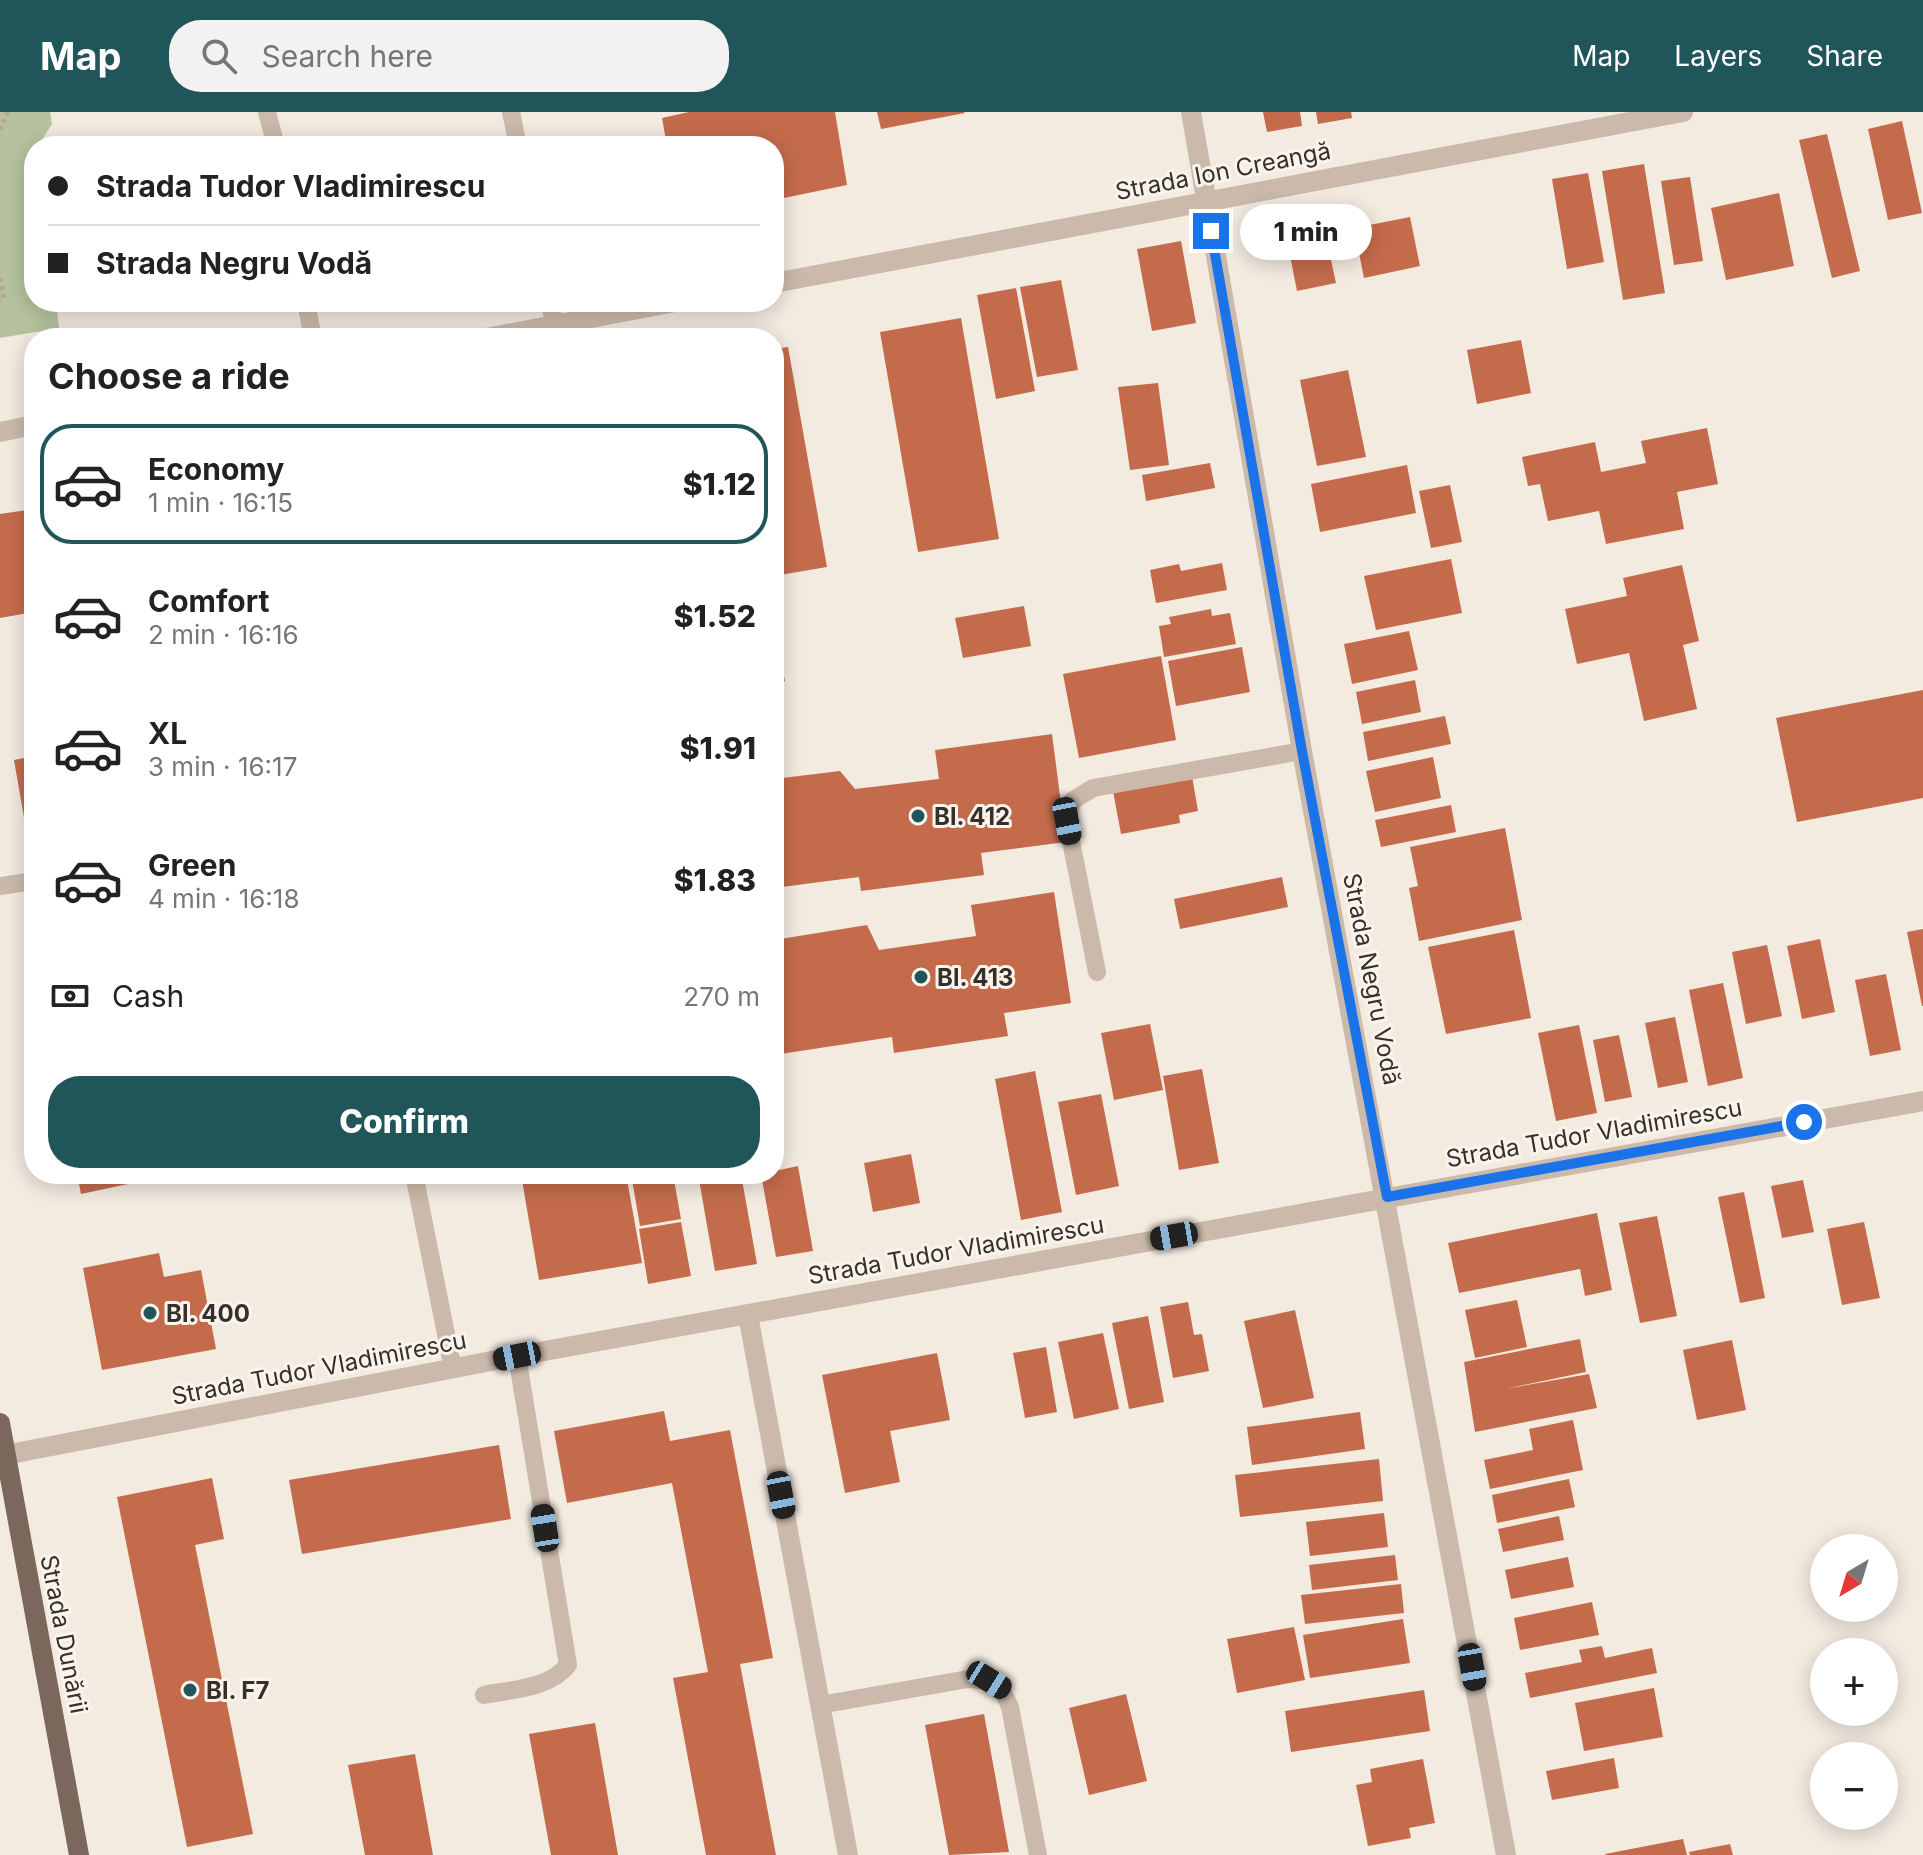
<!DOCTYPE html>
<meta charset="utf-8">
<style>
:root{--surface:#fff;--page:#f2f2f2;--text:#222;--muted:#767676;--line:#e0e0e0;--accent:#20565a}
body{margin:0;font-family:Inter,sans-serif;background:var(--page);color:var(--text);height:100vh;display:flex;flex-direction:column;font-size:30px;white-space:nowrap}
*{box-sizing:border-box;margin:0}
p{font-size:26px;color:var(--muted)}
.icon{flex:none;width:44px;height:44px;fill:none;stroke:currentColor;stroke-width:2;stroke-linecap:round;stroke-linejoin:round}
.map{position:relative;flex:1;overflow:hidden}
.drawer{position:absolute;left:24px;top:216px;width:760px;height:856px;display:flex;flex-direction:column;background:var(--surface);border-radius:32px;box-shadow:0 4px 20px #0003}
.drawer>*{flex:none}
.guide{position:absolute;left:24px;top:24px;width:760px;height:176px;border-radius:32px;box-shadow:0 4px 20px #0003;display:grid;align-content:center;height:176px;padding:0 24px;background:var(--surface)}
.needle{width:52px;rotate:218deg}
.buttons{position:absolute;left:1810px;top:1422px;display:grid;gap:16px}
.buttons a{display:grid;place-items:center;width:88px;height:88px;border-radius:50%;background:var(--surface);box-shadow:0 4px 20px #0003;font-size:40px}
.end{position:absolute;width:36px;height:36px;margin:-18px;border:10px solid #1a73e8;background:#fff;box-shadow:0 0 0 4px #fff}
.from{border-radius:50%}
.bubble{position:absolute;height:56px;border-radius:28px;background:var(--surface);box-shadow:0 4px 20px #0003;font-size:26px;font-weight:800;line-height:56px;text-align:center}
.car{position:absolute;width:24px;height:48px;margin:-24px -12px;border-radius:10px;box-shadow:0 0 6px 2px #0007;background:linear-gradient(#222 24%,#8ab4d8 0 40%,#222 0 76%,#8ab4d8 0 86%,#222 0)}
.guide b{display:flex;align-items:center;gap:28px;height:76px;font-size:30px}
.guide b+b{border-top:2px solid var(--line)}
.guide i{width:20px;height:20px;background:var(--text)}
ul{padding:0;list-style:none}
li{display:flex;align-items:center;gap:24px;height:120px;margin:0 16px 12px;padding:0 8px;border:4px solid transparent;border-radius:32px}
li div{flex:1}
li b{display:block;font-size:30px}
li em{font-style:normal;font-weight:800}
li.selected{border-color:var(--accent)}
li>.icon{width:72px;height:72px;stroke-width:1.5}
h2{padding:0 24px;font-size:36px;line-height:96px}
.pay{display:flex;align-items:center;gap:20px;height:88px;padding:0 24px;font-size:30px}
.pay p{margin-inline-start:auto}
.primary-button{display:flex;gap:16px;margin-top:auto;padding:16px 24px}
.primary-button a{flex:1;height:92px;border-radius:32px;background:var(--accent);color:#fff;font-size:32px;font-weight:800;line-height:92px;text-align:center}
header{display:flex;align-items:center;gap:48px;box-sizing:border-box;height:112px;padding:0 40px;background:var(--accent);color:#fff}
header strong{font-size:38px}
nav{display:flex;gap:44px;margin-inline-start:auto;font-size:28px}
.search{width:560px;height:72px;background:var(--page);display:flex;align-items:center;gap:20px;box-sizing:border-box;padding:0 28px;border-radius:32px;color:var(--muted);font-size:30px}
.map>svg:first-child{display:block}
.green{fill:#b6c29f}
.building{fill:#c46b4c}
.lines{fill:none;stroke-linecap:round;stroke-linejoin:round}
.path{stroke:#b7a495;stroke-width:5;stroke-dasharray:4 4;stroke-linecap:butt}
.service{stroke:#cbbaab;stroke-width:18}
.minor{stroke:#cbbaab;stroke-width:20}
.primary{stroke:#7b675c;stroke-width:20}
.route{stroke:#1a73e8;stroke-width:10}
.poi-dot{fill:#20565a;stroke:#faf4ec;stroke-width:3}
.labels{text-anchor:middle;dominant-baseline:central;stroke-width:6;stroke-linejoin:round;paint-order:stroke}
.street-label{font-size:24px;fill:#392f2a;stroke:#faf4ec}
.poi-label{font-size:24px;font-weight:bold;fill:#392f2a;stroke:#faf4ec;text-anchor:start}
</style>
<header>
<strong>Map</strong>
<div class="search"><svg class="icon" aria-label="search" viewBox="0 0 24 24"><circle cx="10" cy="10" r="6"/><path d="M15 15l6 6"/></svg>Search here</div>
<nav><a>Map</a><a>Layers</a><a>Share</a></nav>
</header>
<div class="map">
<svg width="1923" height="1743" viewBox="0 0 1923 1743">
<rect width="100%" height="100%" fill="#f3eae0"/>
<!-- green -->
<path class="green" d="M0,0H50L52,12L38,34H34L25,54L34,75V190H56L59,216L0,226Z"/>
<!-- building -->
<path class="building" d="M689,0H835L847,73L774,88V34H667L662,6Z
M877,0H964L965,1L881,17Z
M1263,0H1300L1302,14L1267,20Z
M1316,0H1351L1352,6L1318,12Z
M1902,9L1922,101L1888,108L1868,17Z
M1827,22L1860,159L1832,166L1799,28Z
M1644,52L1665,181L1623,188L1602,59Z
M1588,61L1604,150L1567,157L1552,67Z
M1690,65L1703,149L1674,153L1661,69Z
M1779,81L1794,154L1726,168L1711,96Z
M1410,105L1420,154L1364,166L1354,116Z
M1323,111L1336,171L1297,179L1285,118Z
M1181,129L1196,211L1152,219L1137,137Z
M1061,168L1078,258L1037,265L1020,175Z
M1016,176L1035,279L996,287L977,183Z
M96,190H145V192L98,200Z
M961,206L999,427L918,440L880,220Z
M1521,228L1531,281L1477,292L1467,238Z
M788,235L827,455L774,464V237Z
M1348,258L1366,345L1317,354L1300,268Z
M1158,271L1169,353L1130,358L1118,275Z
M1707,316L1718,372L1677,380L1684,417L1606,432L1599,399L1548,409L1540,372L1528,374L1522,345L1595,330L1601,360L1646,351L1641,329Z
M1210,351L1215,376L1146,389L1142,363Z
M1407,353L1416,401L1320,420L1311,372Z
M1450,373L1462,430L1431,436L1419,379Z
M34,397V500L0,506V402Z
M1451,447L1462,501L1376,518L1364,464Z
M1222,451L1227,478L1156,491L1150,458L1179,452L1181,459Z
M1682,453L1699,529L1683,533L1697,597L1644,609L1629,541L1577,552L1565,497L1627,484L1623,466Z
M1024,494L1031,534L963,546L955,506Z
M1211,497L1212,504L1230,501L1236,532L1164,545L1159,514L1171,512L1169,505Z
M774,517L785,569L774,572Z
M1409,519L1418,558L1352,572L1344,532Z
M1242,535L1250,580L1176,594L1168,549Z
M1161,544L1176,628L1079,646L1063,562Z
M1415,568L1421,600L1362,612L1356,580Z
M1923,578V686L1797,710L1776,606Z
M1445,604L1451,632L1368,649L1363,620Z
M1052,622L1066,730L981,741L984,763L861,779L859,765L774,776V667L840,659L855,677L939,667L935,638Z
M34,644V721L27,723L14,648Z
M1433,645L1441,686L1375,700L1366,659Z
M1192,664L1198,699L1179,703L1180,711L1121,722L1113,679Z
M1451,693L1456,720L1381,735L1375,708Z
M1505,716L1522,808L1419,829L1409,776L1418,774L1410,735Z
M1282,765L1288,795L1180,817L1174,787Z
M1054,780L1071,891L1004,901L1008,924L894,941L892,925L774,943V828L867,813L879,838L976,824L971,793Z
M1923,817V894H1922L1907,820Z
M1514,818L1531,906L1446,922L1428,835Z
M1820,827L1835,900L1802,907L1787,834Z
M1767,833L1782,904L1746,912L1732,840Z
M1886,862L1901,938L1870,944L1855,868Z
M1723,871L1743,966L1708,974L1689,878Z
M1675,905L1688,970L1658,976L1645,911Z
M1150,912L1163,978L1114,988L1101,921Z
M1579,913L1597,1001L1556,1009L1538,921Z
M1619,923L1632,985L1605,990L1593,928Z
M1202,957L1219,1051L1179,1058L1163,964Z
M1035,959L1062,1100L1021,1108L995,967Z
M1101,982L1119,1074L1076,1083L1058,990Z
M911,1042L920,1091L873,1100L864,1051Z
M798,1054L813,1139L776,1145L761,1062Z
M77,1062H170V1063L81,1082Z
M521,1062H626L642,1151L539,1168Z
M631,1062H673L681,1107L640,1114Z
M698,1062H741L757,1152L715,1159Z
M1803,1068L1814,1120L1782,1126L1771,1074Z
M1744,1080L1765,1186L1740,1191L1718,1085Z
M1597,1101L1612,1178L1585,1184L1580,1157L1459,1181L1448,1131Z
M1657,1104L1677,1204L1640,1211L1619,1111Z
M681,1110L691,1164L648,1172L639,1117Z
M1864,1110L1880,1186L1842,1193L1827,1117Z
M159,1141L164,1165L201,1158L216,1237L102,1258L83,1156Z
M1517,1188L1527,1235L1475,1246L1465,1198Z
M1188,1190L1194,1223L1202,1222L1209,1259L1173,1266L1160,1195Z
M1295,1198L1314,1286L1263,1296L1244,1209Z
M1148,1204L1164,1290L1129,1297L1112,1211Z
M1103,1221L1119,1297L1074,1307L1058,1230Z
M1580,1227L1586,1260L1505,1277L1589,1262L1597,1296L1475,1320L1464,1250Z
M1732,1228L1746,1298L1697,1308L1683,1238Z
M1046,1235L1057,1300L1025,1306L1013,1241Z
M937,1241L950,1308L890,1319L900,1370L845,1381L822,1263Z
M664,1299L670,1329L730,1318L773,1546L740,1552L776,1743H706L673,1566L708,1560L672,1371L567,1391L554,1319Z
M1360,1300L1365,1337L1252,1353L1247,1315Z
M1573,1308L1583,1358L1490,1377L1484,1348L1533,1338L1529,1317Z
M499,1333L511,1407L302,1442L289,1368Z
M1379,1347L1383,1389L1240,1405L1235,1363Z
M212,1366L224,1427L195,1433L253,1722L187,1735L117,1385Z
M1569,1367L1575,1395L1497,1411L1492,1383Z
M1384,1401L1388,1435L1310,1444L1306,1410Z
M1559,1404L1564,1428L1503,1440L1498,1417Z
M1395,1443L1398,1468L1312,1478L1309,1453Z
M1568,1445L1574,1475L1511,1487L1505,1458Z
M1401,1472L1404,1501L1305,1512L1301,1483Z
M1592,1490L1599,1523L1520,1538L1514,1506Z
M1403,1507L1410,1551L1310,1566L1303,1523Z
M1294,1515L1305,1568L1237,1581L1227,1527Z
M1602,1534L1605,1546L1652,1536L1657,1561L1530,1586L1525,1561L1582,1550L1579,1538Z
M1654,1576L1663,1625L1584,1639L1575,1591Z
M1424,1578L1430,1619L1291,1640L1285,1599Z
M1126,1582L1147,1669L1089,1683L1069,1596Z
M984,1602L1009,1740L949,1743L925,1613Z
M595,1611L618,1743H551L529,1622Z
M415,1642L433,1743H365L348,1653Z
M1614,1646L1619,1676L1552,1688L1546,1659Z
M1423,1647L1435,1711L1409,1716L1411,1726L1368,1734L1356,1673L1372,1670L1370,1657Z
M1683,1727L1687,1743H1606L1605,1742Z
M1730,1732L1733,1743H1690L1689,1740Z"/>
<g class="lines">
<!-- path -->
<path class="path" d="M0,18L8,0
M0,166L4,186L0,187"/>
<!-- service -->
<path class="service" d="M267,0L276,34
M511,0L518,34
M306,190L313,226
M550,190L554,213
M0,774L34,769
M1097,860L1067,709L1072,689L1093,676L1302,639
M414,1062L453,1257
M484,1583C513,1577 549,1577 568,1553L517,1244
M820,1593L968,1567C992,1568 1001,1572 1010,1595L1038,1743"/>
<!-- minor -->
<path class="minor" d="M1191,0L1302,639L1506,1743
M774,171L1683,0
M486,226L675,190
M0,320L34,313
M748,1203L848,1743
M0,1344L517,1244L1923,989"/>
<!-- primary -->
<path class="primary" d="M0,1311L79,1743"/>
</g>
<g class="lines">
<!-- route -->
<path class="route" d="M1211,119L1302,639L1387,1085L1804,1010"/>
</g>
<!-- markers -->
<g class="poi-dot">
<circle cx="918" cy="704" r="8"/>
<circle cx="921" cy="865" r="8"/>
<circle cx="150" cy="1201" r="8"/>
<circle cx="190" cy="1578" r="8"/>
</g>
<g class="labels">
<!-- street labels -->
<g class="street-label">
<text transform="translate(1223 59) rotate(-11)">Strada Ion Creangă</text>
<text transform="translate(1372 867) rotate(79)">Strada Negru Vodă</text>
<text transform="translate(1594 1021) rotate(-10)">Strada Tudor Vladimirescu</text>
<text transform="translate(956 1138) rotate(-10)">Strada Tudor Vladimirescu</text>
<text transform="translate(319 1256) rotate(-11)">Strada Tudor Vladimirescu</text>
<text transform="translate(64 1522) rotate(79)">Strada Dunării</text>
</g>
<!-- poi labels -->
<g class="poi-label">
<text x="934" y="704">Bl. 412</text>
<text x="937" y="865">Bl. 413</text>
<text x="166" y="1201">Bl. 400</text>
<text x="206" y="1578">Bl. F7</text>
</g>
</g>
</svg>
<div class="buttons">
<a><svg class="needle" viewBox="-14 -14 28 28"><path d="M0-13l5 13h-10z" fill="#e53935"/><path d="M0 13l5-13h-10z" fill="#767676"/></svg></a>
<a>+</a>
<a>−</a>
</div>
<i class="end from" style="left:1804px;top:1010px"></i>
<i class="end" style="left:1211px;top:119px"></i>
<div class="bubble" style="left:1240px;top:92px;width:132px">1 min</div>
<i class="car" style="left:1067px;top:709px;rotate:169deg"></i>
<i class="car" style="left:1174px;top:1124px;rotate:260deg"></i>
<i class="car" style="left:517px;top:1244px;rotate:259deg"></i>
<i class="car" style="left:781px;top:1383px;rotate:169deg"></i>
<i class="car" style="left:545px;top:1416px;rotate:351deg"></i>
<i class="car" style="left:1472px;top:1555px;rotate:170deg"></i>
<i class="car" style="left:989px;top:1568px;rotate:122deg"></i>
<div class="guide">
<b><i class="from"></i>Strada Tudor Vladimirescu</b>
<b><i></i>Strada Negru Vodă</b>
</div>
<section class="drawer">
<h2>Choose a ride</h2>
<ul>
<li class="selected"><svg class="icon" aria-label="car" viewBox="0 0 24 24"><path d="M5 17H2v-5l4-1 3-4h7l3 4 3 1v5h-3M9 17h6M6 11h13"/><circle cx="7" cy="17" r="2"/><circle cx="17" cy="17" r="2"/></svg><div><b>Economy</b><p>1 min · 16:15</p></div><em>$1.12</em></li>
<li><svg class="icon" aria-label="car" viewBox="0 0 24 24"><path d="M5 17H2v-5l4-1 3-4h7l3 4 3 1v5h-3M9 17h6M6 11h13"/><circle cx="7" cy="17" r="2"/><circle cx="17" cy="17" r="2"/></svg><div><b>Comfort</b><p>2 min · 16:16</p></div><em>$1.52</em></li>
<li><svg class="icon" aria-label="car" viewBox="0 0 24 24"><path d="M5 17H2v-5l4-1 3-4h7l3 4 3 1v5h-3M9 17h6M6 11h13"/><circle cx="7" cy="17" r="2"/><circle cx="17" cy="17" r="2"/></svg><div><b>XL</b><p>3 min · 16:17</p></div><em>$1.91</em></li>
<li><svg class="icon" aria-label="car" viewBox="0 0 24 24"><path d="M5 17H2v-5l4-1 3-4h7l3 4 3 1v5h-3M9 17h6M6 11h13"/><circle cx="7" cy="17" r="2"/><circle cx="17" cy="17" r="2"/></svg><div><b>Green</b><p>4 min · 16:18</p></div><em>$1.83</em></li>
</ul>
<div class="pay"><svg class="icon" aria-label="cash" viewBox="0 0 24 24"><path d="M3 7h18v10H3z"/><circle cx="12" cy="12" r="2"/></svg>Cash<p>270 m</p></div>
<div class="primary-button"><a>Confirm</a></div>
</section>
</div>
